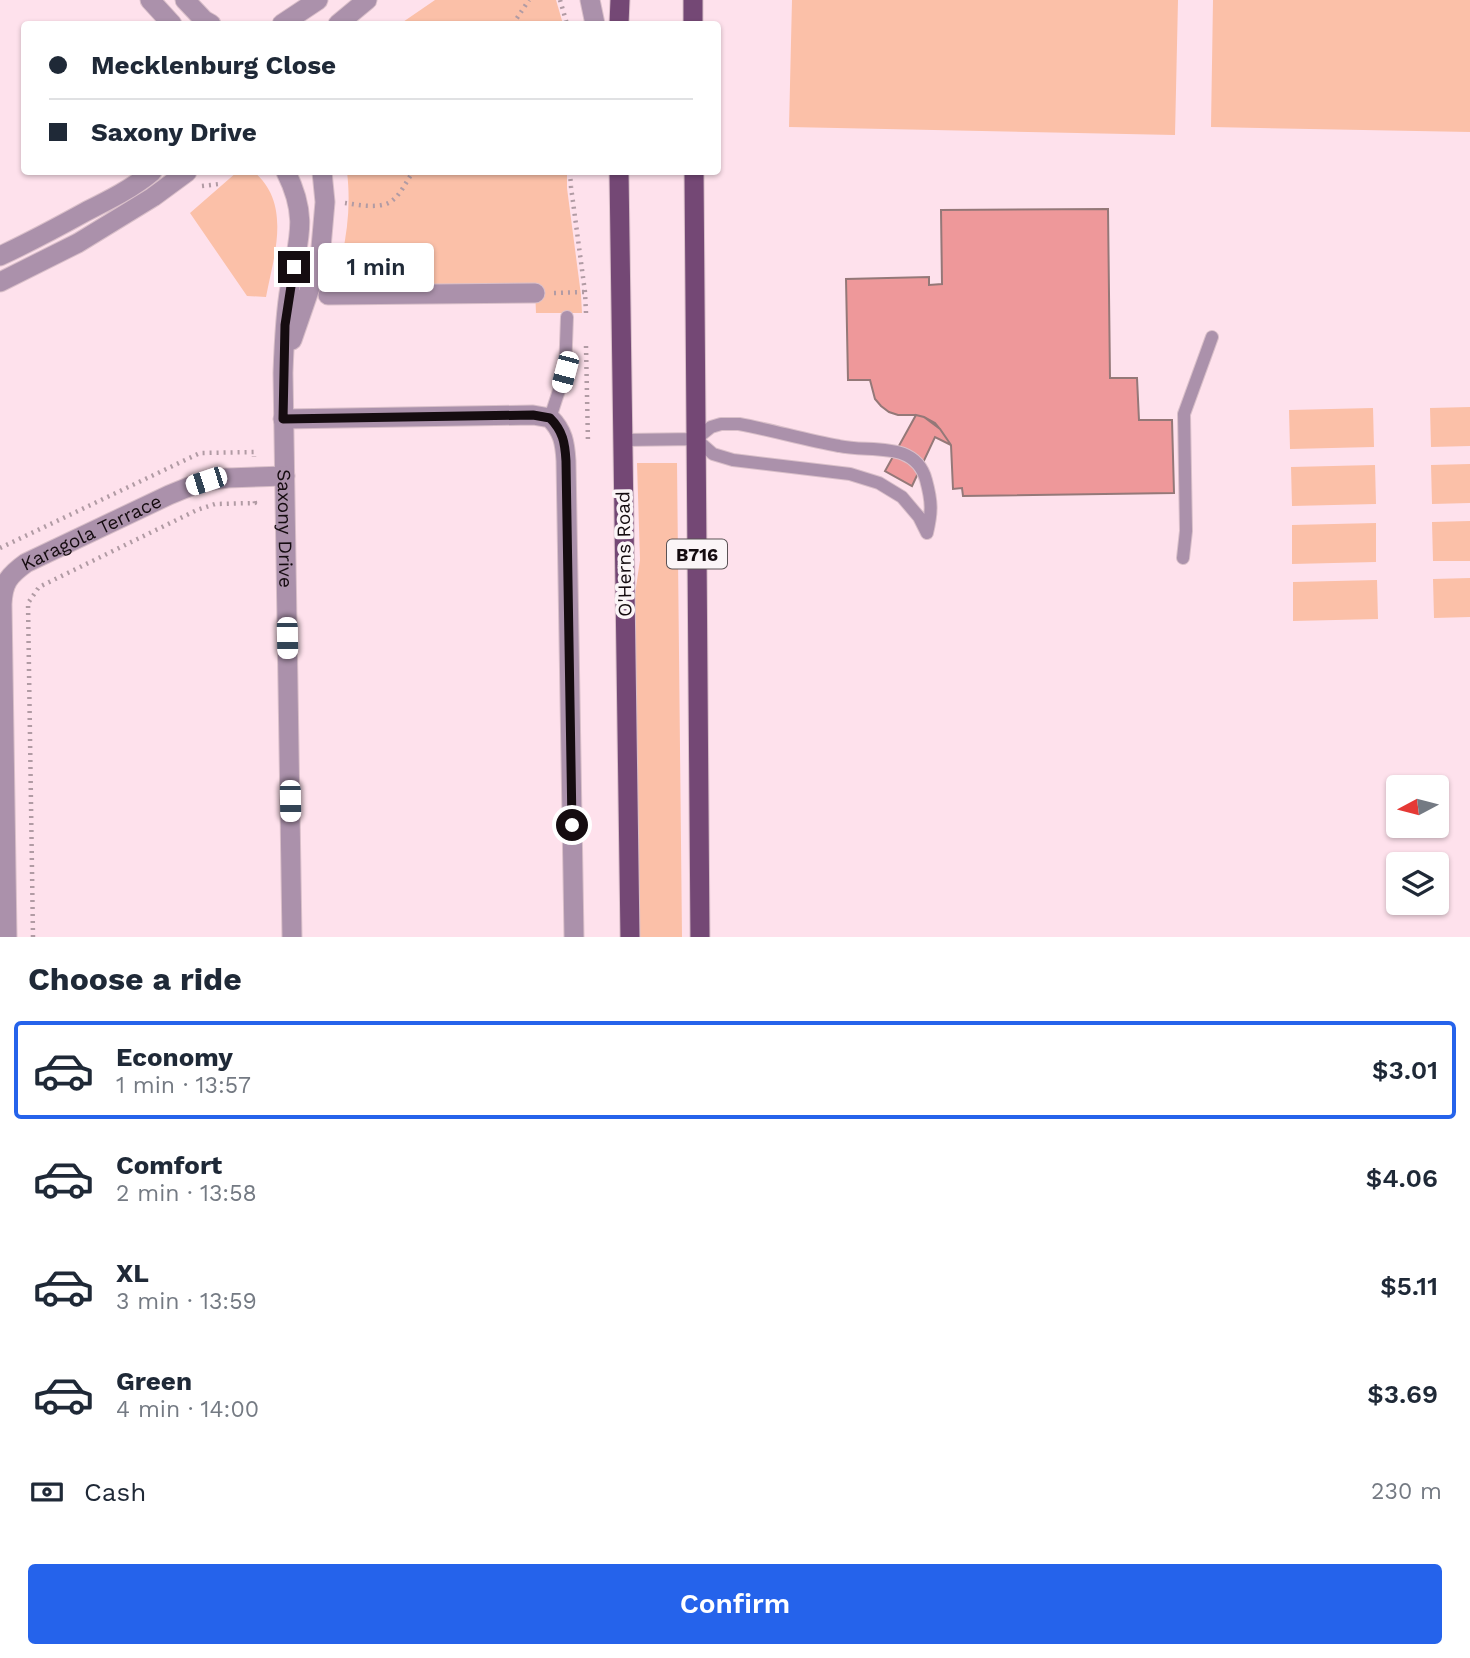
<!DOCTYPE html>
<meta charset="utf-8">
<style>
:root{--surface:#fff;--page:#f6f6f7;--text:#1f2937;--muted:#747a83;--line:#e0e1e3;--accent:#2563eb}
body{margin:0;font-family:"Work Sans",sans-serif;background:var(--page);color:var(--text);height:100vh;display:flex;flex-direction:column;font-size:26px;white-space:nowrap}
*{box-sizing:border-box;margin:0}
p{font-size:23px;color:var(--muted)}
.icon{flex:none;width:38px;height:38px;fill:none;stroke:currentColor;stroke-width:2;stroke-linecap:round;stroke-linejoin:round}
.map{position:relative;height:937px;overflow:hidden}
.drawer{display:flex;flex-direction:column;background:var(--surface);flex:1}
.drawer>*{flex:none}
.banner{position:absolute;left:21px;top:21px;width:700px;height:154px;border-radius:7px;box-shadow:0 2px 5px #0004;display:grid;align-content:center;height:154px;padding:0 28px;background:var(--surface)}
.needle{width:46px;rotate:263deg}
.tools{position:absolute;left:1386px;top:775px;display:grid;gap:14px}
.tools a{display:grid;place-items:center;width:63px;height:63px;border-radius:7px;background:var(--surface);box-shadow:0 2px 5px #0004;font-size:35px}
.end{position:absolute;width:32px;height:32px;margin:-16px;border:9px solid #150c10;background:#fff;box-shadow:0 0 0 4px #fff}
.from{border-radius:50%}
.bubble{position:absolute;height:49px;border-radius:7px;background:var(--surface);box-shadow:0 2px 5px #0004;font-size:23px;font-weight:600;line-height:49px;text-align:center}
.car{position:absolute;width:21px;height:42px;margin:-21px -10px;border-radius:9px;box-shadow:0 0 5px 2px #0007;background:linear-gradient(#fff 24%,#345 0 40%,#fff 0 76%,#345 0 86%,#fff 0)}
.banner b{display:flex;align-items:center;gap:24px;height:66px;font-size:26px}
.banner b+b{border-top:2px solid var(--line)}
.banner i{width:18px;height:18px;background:var(--text)}
ul{padding:0;list-style:none}
li{display:flex;align-items:center;gap:21px;height:98px;margin:0 14px 10px;padding:0 14px;border:4px solid transparent;border-radius:7px}
li div{flex:1}
li b{display:block;font-size:26px}
li em{font-style:normal;font-weight:600}
li.selected{border-color:var(--accent)}
li>.icon{width:63px;height:63px;stroke-width:1.5}
h2{padding:0 28px;font-size:32px;line-height:84px}
.pay{display:flex;align-items:center;gap:18px;height:77px;padding:0 28px;font-size:26px}
.pay p{margin-inline-start:auto}
.primary-button{display:flex;gap:14px;margin-top:auto;padding:14px 28px}
.primary-button a{flex:1;height:80px;border-radius:7px;background:var(--accent);color:#fff;font-size:28px;font-weight:600;line-height:80px;text-align:center}
.map>svg:first-child{display:block}
.green{fill:#fbc0a8}
.building{fill:#ee989a;stroke:#947878;stroke-width:2}
.lines{fill:none;stroke-linecap:round;stroke-linejoin:round}
.service-casing{stroke:#d9bfc9;stroke-width:14}
.pedestrian-casing{stroke:#d9bfc9;stroke-width:21}
.minor-casing{stroke:#d9bfc9;stroke-width:21}
.tertiary-casing{stroke:#d9bfc9;stroke-width:21}
.primary-casing{stroke:#d9bfc9;stroke-width:21}
.path{stroke:#b19ba4;stroke-width:4.5;stroke-dasharray:2 5;stroke-linecap:butt}
.service{stroke:#ab91ab;stroke-width:12}
.pedestrian{stroke:#ab91ab;stroke-width:19}
.minor{stroke:#ab91ab;stroke-width:19}
.tertiary{stroke:#ab91ab;stroke-width:19}
.primary{stroke:#744875;stroke-width:19}
.route{stroke:#150c10;stroke-width:9}
.labels{text-anchor:middle;dominant-baseline:central;stroke-width:7;stroke-linejoin:round;paint-order:stroke}
.shield{fill:#fbf5f7;stroke:#5a5255;stroke-width:2}
.shield-label{font-size:18px;font-weight:bold;fill:#150c10}
.street-label{font-size:19px;fill:#150c10;stroke:#fbf5f7}
</style>
<div class="map">
<svg width="1470" height="937" viewBox="0 0 1470 937">
<rect width="100%" height="100%" fill="#fee1ec"/>
<!-- green -->
<path class="green" d="M435,0H556L563,24H400Z
M792,0H1178L1175,135L789,127Z
M1213,0H1470V132L1211,127Z
M237,172H254C292,204 274,255 266,297L247,296L190,213Z
M347,172H567V188L581,295L582,313H536L535,289L332,291C345,253 352,212 347,172Z
M1470,407V446L1431,447L1430,408Z
M1373,408L1374,447L1290,449L1289,410Z
M637,463H677L682,937H635L631,621L640,560Z
M1470,464V503L1432,504L1431,465Z
M1375,465L1376,504L1292,506L1291,467Z
M1470,521V561H1433L1432,522Z
M1376,523V562L1292,564V525Z
M1470,578V617L1434,618L1433,579Z
M1377,580L1378,619L1293,621V582Z"/>
<!-- building -->
<path class="building" d="M1108,209L1110,378H1137L1139,420H1172L1174,493L963,496L962,488L953,489L951,445L940,429L924,417L916,415H898L889,412L881,406L875,399L870,380H848L846,279L929,277V285L942,284L941,210Z
M916,415L924,417L935,423L940,429L951,445L935,437L912,486L885,471Z"/>
<g class="lines">
<!-- service casing -->
<g class="service-casing">
<path id="service" d="M550,418L565,372L567,317
M696,439L713,454L733,460L850,474L879,483L902,497L919,517L927,533
M623,440L696,439L711,427L721,424H739C772,430 805,440 839,446C871,453 915,440 926,480C932,502 932,512 927,533
M1183,558L1186,531L1184,414L1212,337"/>
</g>
<!-- pedestrian casing -->
<g class="pedestrian-casing">
<path id="pedestrian" d="M328,295L535,293"/>
</g>
<!-- minor casing -->
<g class="minor-casing">
<g id="minor">
<path d="M150,0L172,24"/>
<path d="M185,0L204,20L211,24"/>
<path id="s1" d="M286,172C309,218 298,240 290,287C285,316 284,344 283,373L292,937"/>
<path d="M292,340L320,259L325,202L322,172"/>
<path d="M283,419L533,415L550,418C563,431 565,443 566,461L574,937"/>
<path id="s2" d="M7,937L2,604C3,583 8,576 26,563L169,495L191,486L206,481L227,478L285,476"/>
</g>
</g>
<!-- tertiary casing -->
<g class="tertiary-casing">
<path id="tertiary" d="M590,0L595,24
M282,24L318,0
M338,24L367,0
M0,256C30,242 58,227 87,211C109,200 133,188 152,172
M0,282L78,243L153,197L187,172"/>
</g>
<!-- primary casing -->
<g class="primary-casing">
<path id="primary" d="M693,0V24
M619,24L620,0
M619,172L630,937
M694,172L700,937"/>
</g>
<!-- path -->
<path class="path" d="M560,0L567,24
M513,24L529,0
M570,172L571,187L585,292L586,313
M202,186L219,184
M345,203C359,205 384,210 394,199C402,192 407,180 413,172
M554,293L585,292
M586,346L588,443
M0,548L200,453L254,452V457
M33,937L28,603L39,587L197,510L215,504L255,503L254,497"/>
<!-- service -->
<use href="#service" class="service"/>
<!-- pedestrian -->
<use href="#pedestrian" class="pedestrian"/>
<!-- minor -->
<use href="#minor" class="minor"/>
<!-- tertiary -->
<use href="#tertiary" class="tertiary"/>
<!-- primary -->
<use href="#primary" class="primary"/>
</g>
<g class="lines">
<!-- route -->
<path class="route" d="M294,267L285,325L283,419L533,415L550,418C563,431 565,443 566,461L572,825"/>
</g>
<g class="labels">
<!-- shield labels -->
<rect class="shield" x="667" y="539.5" width="60" height="29" rx="5"/>
<g class="shield-label">
<text x="697" y="554">B716</text>
</g>
<!-- street labels -->
<g class="street-label">
<text stroke="none"><textPath href="#s1" startOffset="360">Saxony Drive</textPath></text>
<text stroke="none"><textPath href="#s2" startOffset="455">Karagola Terrace</textPath></text>
<text transform="translate(624 554) rotate(-91)">O'Herns Road</text>
</g>
</g>
</svg>
<div class="tools">
<a><svg class="needle" viewBox="-14 -14 28 28"><path d="M0-13l5 13h-10z" fill="#e53935"/><path d="M0 13l5-13h-10z" fill="#747a83"/></svg></a>
<a><svg class="icon" aria-label="layers" viewBox="0 0 24 24"><path d="M12 4l9 5-9 5-9-5zM3 14l9 5 9-5"/></svg></a>
</div>
<i class="end from" style="left:572px;top:825px"></i>
<i class="end" style="left:294px;top:267px"></i>
<div class="bubble" style="left:318px;top:243px;width:116px">1 min</div>
<i class="car" style="left:565px;top:372px;rotate:195deg"></i>
<i class="car" style="left:206px;top:481px;rotate:252deg"></i>
<i class="car" style="left:287px;top:638px;rotate:179deg"></i>
<i class="car" style="left:290px;top:801px;rotate:179deg"></i>
<div class="banner">
<b><i class="from"></i>Mecklenburg Close</b>
<b><i></i>Saxony Drive</b>
</div>
</div>
<section class="drawer">
<h2>Choose a ride</h2>
<ul>
<li class="selected"><svg class="icon" aria-label="car" viewBox="0 0 24 24"><path d="M5 17H2v-5l4-1 3-4h7l3 4 3 1v5h-3M9 17h6M6 11h13"/><circle cx="7" cy="17" r="2"/><circle cx="17" cy="17" r="2"/></svg><div><b>Economy</b><p>1 min · 13:57</p></div><em>$3.01</em></li>
<li><svg class="icon" aria-label="car" viewBox="0 0 24 24"><path d="M5 17H2v-5l4-1 3-4h7l3 4 3 1v5h-3M9 17h6M6 11h13"/><circle cx="7" cy="17" r="2"/><circle cx="17" cy="17" r="2"/></svg><div><b>Comfort</b><p>2 min · 13:58</p></div><em>$4.06</em></li>
<li><svg class="icon" aria-label="car" viewBox="0 0 24 24"><path d="M5 17H2v-5l4-1 3-4h7l3 4 3 1v5h-3M9 17h6M6 11h13"/><circle cx="7" cy="17" r="2"/><circle cx="17" cy="17" r="2"/></svg><div><b>XL</b><p>3 min · 13:59</p></div><em>$5.11</em></li>
<li><svg class="icon" aria-label="car" viewBox="0 0 24 24"><path d="M5 17H2v-5l4-1 3-4h7l3 4 3 1v5h-3M9 17h6M6 11h13"/><circle cx="7" cy="17" r="2"/><circle cx="17" cy="17" r="2"/></svg><div><b>Green</b><p>4 min · 14:00</p></div><em>$3.69</em></li>
</ul>
<div class="pay"><svg class="icon" aria-label="cash" viewBox="0 0 24 24"><path d="M3 7h18v10H3z"/><circle cx="12" cy="12" r="2"/></svg>Cash<p>230 m</p></div>
<div class="primary-button"><a>Confirm</a></div>
</section>
